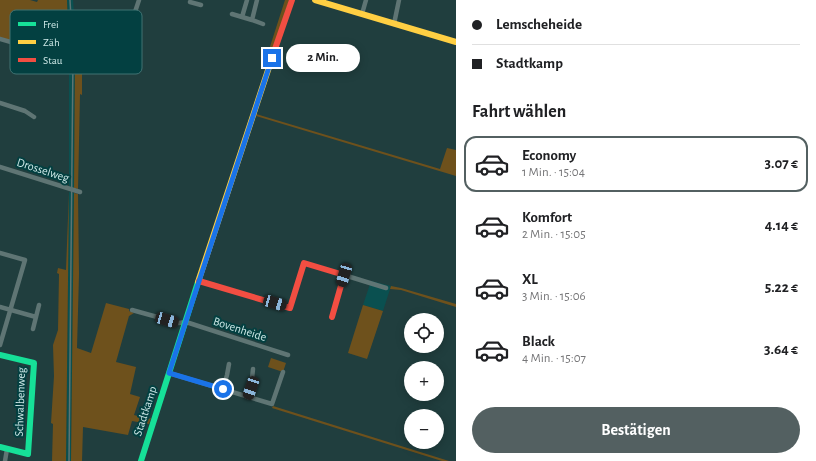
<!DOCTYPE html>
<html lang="de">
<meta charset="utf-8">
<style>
:root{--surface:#fff;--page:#f6f6f6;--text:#202124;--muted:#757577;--line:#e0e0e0;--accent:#536061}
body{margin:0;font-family:"Alegreya Sans",sans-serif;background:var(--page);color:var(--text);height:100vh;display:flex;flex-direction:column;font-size:15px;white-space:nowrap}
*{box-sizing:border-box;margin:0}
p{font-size:13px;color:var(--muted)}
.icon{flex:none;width:22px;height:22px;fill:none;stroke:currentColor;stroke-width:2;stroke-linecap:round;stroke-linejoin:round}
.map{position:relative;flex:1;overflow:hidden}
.sheet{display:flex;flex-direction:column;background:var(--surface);width:360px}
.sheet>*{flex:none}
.banner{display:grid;align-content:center;height:88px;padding:0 16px;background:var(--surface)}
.tools{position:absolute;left:404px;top:313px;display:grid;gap:8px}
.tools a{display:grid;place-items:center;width:40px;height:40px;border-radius:50%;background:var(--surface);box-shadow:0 2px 10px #0003;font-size:20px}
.end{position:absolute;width:18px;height:18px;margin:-9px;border:5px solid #1a73e8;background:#fff;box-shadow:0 0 0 2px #fff}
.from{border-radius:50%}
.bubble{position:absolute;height:28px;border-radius:14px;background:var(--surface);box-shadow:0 2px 10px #0003;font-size:13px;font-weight:700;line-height:28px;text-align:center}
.car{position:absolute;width:12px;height:24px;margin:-12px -6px;border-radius:5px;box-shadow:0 0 3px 1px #0007;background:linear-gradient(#222 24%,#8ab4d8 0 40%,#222 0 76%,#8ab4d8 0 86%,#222 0)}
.banner b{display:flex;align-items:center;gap:14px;height:38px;font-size:15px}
.banner b+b{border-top:1px solid var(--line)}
.banner i{width:10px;height:10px;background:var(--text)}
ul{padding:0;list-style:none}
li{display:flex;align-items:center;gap:12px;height:56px;margin:0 8px 6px;padding:0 8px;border:2px solid transparent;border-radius:12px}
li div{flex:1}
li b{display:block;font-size:15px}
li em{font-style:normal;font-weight:700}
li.current{border-color:var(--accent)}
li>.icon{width:36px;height:36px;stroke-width:1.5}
h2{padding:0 16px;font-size:18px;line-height:48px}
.cta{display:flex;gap:8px;margin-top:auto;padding:8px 16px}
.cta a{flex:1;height:46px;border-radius:24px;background:var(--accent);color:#fff;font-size:16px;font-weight:700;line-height:46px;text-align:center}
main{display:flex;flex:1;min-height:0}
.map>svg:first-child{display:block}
.built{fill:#0a5050}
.green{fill:#6e511c}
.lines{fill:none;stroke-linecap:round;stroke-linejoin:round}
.street{stroke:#5f7574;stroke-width:4.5}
.fast{stroke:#16e098;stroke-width:6}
.slow{stroke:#ffcf43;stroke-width:6}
.jam{stroke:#f24e42;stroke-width:6}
.rail{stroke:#5c7473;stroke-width:1.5}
.route{stroke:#1a73e8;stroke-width:5}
.labels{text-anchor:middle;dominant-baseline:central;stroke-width:4;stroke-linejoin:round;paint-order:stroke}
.street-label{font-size:12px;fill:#cee9e8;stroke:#034041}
.key{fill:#034041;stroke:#407373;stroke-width:1}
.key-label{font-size:11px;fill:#cee9e8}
</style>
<main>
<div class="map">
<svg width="456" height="461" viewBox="0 0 456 461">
<rect width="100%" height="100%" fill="#203e3e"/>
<!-- built -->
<path class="built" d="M67,0H73L75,24L74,188L69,186V60Z
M69,192L74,193L71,461H66Z
M371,281L391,286L383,311L363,305Z"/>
<!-- green -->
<path class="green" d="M0,0H30L37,2L38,0H67L69,58L0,37Z
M285,0H289L271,57L267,56Z
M75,62L82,64V95L80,94L78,189L74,188Z
M256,114L440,169L447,148L456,150V176L256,116Z
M69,192L66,461H52L53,424L51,423L54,376L53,345L58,330L59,274L57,273L58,268L66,270Z
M74,193L78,194L79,274L77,348L91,353L106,303L129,309V311L134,313L129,316L116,362L136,367L130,394L140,397L134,415L148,419L151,418L149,424L132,421L128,435L83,427L82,461H71Z
M391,286L401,288L456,304V307L401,290L390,289Z
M363,305L383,311L367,359L348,353Z
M271,358L286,363L283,372L268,367Z
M273,406L449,461H442L272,408Z"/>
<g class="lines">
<!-- street -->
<path class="street" d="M247,0L242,17L252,20L257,0
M190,2L201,5
M135,12L139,0
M232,14L242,17
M362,14L366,0
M252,20L263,24
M394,24L399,0
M0,39L69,59
M0,103L25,111L34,117
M0,167L80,192
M0,253L25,260L0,345
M344,275L386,288
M0,307L36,317
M132,310L179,323L186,322L288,355
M33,329L39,305
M169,373L272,404L283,372
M223,389L227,375L229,364
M248,397L251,388L253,369
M5,461L7,449"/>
<!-- fast -->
<path class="fast" d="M0,355L34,363L28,454L0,447
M141,461L198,282"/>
<!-- slow -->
<path class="slow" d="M315,0L456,42
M198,282L275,49"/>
<!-- jam -->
<path class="jam" d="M275,49L292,0
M199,281L290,308L304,263L344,275L332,317"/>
<!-- rail -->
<path class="rail" d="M69,461L73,57L70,0"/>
</g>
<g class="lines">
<!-- route -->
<path class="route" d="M223,389L169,373L272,58"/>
</g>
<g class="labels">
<!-- street labels -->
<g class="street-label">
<text transform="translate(43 170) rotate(18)">Drosselweg</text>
<text transform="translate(240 329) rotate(18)">Bovenheide</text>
<text transform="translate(20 402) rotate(-88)">Schwalbenweg</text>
<text transform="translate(145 411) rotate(-72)">Stadtkamp</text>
</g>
</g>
<!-- legend -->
<rect x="10" y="10" width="132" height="64" rx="6" class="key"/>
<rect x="18" y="22" width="18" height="4" fill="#16e098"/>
<rect x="18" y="40" width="18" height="4" fill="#ffcf43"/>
<rect x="18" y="58" width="18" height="4" fill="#f24e42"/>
<g class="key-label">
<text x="43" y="28">Frei</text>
<text x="43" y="46">Zäh</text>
<text x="43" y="64">Stau</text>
</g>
</svg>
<div class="tools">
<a><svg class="icon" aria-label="locate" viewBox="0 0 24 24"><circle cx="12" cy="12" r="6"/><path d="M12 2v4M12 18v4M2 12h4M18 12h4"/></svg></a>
<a>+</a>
<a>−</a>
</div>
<i class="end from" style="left:223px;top:389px"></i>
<i class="end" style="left:272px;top:58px"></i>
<div class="bubble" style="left:286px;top:44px;width:74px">2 Min.</div>
<i class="car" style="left:344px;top:275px;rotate:197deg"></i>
<i class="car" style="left:275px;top:303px;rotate:106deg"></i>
<i class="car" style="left:167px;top:320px;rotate:106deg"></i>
<i class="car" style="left:251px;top:388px;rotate:199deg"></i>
</div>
<section class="sheet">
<div class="banner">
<b><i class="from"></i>Lemscheheide</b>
<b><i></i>Stadtkamp</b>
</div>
<h2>Fahrt wählen</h2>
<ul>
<li class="current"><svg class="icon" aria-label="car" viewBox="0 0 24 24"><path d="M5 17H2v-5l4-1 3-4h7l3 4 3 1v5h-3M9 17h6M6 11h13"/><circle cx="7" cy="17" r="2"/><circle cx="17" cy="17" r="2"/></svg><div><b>Economy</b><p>1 Min. · 15:04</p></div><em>3.07 €</em></li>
<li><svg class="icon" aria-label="car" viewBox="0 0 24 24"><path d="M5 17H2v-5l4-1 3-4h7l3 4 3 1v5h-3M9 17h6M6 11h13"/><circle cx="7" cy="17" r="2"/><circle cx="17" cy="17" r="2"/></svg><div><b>Komfort</b><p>2 Min. · 15:05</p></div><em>4.14 €</em></li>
<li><svg class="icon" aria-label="car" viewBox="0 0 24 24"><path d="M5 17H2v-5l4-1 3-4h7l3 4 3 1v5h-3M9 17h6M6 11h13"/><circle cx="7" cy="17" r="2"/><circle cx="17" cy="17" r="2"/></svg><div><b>XL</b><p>3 Min. · 15:06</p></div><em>5.22 €</em></li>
<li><svg class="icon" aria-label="car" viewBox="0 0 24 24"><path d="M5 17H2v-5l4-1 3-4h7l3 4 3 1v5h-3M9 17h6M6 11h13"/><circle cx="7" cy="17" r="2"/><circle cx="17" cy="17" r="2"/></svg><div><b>Black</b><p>4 Min. · 15:07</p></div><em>3.64 €</em></li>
</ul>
<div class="cta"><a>Bestätigen</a></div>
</section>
</main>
